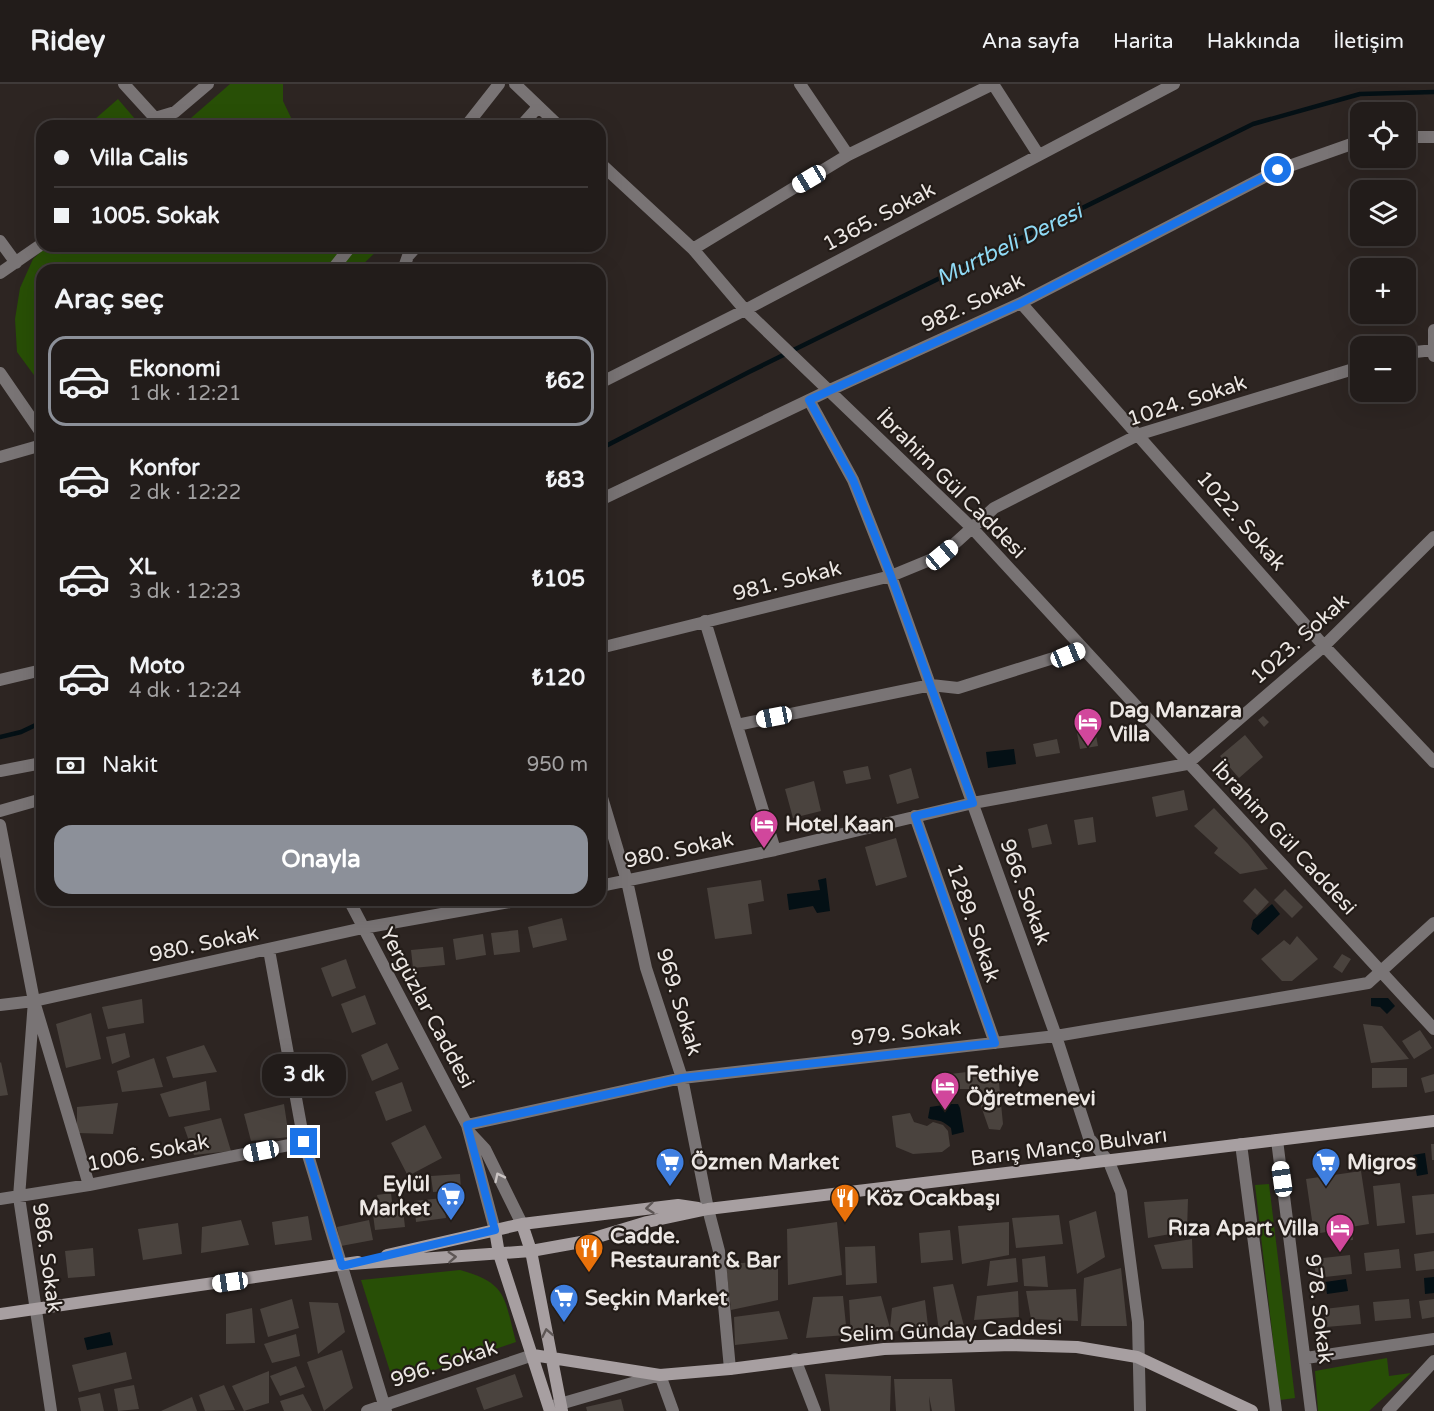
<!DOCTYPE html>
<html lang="tr">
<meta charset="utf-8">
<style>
:root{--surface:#221c1a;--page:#2a2523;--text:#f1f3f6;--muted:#a2a1a2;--line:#3f3a39;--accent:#8c9099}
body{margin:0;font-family:"Varela Round",sans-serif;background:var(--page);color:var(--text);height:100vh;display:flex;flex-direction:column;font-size:22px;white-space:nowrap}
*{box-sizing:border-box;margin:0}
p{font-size:20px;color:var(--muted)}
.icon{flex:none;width:33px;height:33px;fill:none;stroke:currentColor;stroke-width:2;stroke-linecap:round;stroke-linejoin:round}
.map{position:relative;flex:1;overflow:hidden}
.drawer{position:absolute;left:36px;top:180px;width:570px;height:642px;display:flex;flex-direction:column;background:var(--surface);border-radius:18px;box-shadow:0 6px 24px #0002,0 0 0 2px var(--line)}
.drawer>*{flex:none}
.top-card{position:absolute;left:36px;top:36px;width:570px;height:132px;border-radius:18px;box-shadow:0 6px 24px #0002,0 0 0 2px var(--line);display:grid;align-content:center;height:132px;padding:0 18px;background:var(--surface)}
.fabs{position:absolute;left:1350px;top:18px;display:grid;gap:12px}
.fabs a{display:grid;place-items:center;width:66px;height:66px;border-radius:12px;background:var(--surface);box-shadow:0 6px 24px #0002,0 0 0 2px var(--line);font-size:30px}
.end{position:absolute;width:27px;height:27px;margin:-14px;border:8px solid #1a73e8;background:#fff;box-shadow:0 0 0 3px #fff}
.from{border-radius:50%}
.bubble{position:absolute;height:42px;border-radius:18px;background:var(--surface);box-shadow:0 6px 24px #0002,0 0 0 2px var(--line);font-size:20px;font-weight:700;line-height:42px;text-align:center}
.car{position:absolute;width:18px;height:36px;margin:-18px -9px;border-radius:8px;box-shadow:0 0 4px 2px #0007;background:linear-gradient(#fff 24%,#345 0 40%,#fff 0 76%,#345 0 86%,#fff 0)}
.top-card b{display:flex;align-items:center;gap:21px;height:57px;font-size:22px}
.top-card b+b{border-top:2px solid var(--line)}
.top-card i{width:15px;height:15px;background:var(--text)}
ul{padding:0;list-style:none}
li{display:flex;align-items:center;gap:18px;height:90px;margin:0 12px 9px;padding:0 6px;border:3px solid transparent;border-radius:18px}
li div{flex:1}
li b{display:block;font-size:22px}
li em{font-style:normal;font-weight:700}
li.selected{border-color:var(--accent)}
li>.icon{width:54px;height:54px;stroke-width:1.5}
h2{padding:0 18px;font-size:27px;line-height:72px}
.pay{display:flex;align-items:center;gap:15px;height:66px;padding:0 18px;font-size:22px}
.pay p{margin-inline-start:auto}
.primary-button{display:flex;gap:12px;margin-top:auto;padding:12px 18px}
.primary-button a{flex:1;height:69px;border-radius:18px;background:var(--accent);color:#fff;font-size:24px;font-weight:700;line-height:69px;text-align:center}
header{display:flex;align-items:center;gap:36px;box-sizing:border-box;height:84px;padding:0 30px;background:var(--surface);border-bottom:2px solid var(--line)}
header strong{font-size:28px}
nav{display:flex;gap:33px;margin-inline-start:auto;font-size:21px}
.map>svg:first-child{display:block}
.green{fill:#284f06}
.water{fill:#041015}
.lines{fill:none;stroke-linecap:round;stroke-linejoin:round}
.stream{stroke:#041015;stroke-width:4.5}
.building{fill:#4a433e}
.street{stroke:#797475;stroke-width:12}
.secondary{stroke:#a79fa1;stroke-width:12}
.oneway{stroke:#cac4c3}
.oneway2{stroke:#5e5756}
.route{stroke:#1a73e8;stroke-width:8}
.labels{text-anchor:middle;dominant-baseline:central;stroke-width:4.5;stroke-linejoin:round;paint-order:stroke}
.street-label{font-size:21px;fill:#ece7e4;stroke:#231c18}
.poi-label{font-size:21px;font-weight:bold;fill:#ece7e4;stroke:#231c18;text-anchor:start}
.water-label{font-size:22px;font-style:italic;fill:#8fdaf5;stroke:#231c18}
</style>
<header>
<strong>Ridey</strong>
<nav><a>Ana sayfa</a><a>Harita</a><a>Hakkında</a><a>İletişim</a></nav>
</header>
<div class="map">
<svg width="1434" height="1327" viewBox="0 0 1434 1327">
<rect width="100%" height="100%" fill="#2d2522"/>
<!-- green -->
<path class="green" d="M230,0H283V17L295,42H168L191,34Z
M118,15L141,42H87Z
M47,162H382L357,186H42V302L17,268L15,235L20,204L33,175Z
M1269,1100L1295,1314L1280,1316L1255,1101Z
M460,1186C508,1199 504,1214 516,1258L394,1300L361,1196Z
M1387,1274L1389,1292L1411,1289L1369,1327H1318L1315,1287Z"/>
<!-- water -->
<path class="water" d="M1014,665L1016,680L988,684L986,668Z
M826,794L830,827L817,829L813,822L789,826L787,810L820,806L818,796Z
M1272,820L1280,830L1258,851L1251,845L1253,836Z
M1371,914H1388L1395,922L1387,930L1380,923L1371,922Z
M950,1020H958L960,1024L964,1048L952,1051L951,1044C938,1033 937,1038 928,1034L930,1023Z
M1425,1069L1428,1090L1417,1092L1413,1071Z
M1434,1193V1209L1425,1210L1424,1194Z
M1346,1195L1348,1207L1327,1210L1325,1198Z
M110,1248L113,1261L87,1266L84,1254Z"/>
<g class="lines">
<!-- stream -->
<path class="stream" d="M600,365L749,288L1253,40L1360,10L1434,8
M0,653L21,648L42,638"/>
</g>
<!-- building -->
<path class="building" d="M1263,632L1269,638L1264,643L1258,636Z
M1095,646L1098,662L1080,665L1077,649Z
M1245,651L1263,673L1239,694L1220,672Z
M1057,655L1060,669L1036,673L1033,660Z
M868,682L871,695L846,700L843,687Z
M911,684L919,714L897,720L889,691Z
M814,697L821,727L793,734L785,705Z
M1184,706L1188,726L1156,733L1152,713Z
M1214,724L1248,760L1268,785L1240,790L1214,769L1218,764L1194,742Z
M1093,733L1096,758L1078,761L1074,736Z
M1047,740L1052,760L1032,764L1028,745Z
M896,754L907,793L876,802L865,763Z
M761,796L764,817L748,820L752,850L715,855L707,804Z
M1255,804L1269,818L1257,831L1243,817Z
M1285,805L1303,823L1292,834L1274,816Z
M562,834L567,856L533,864L528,843Z
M518,846L520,868L494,871L491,849Z
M483,850L486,871L456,876L453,855Z
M1297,852L1318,875L1292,897H1282L1261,875L1284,856L1290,861Z
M443,863L445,881L413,884L411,866Z
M1342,870L1351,875L1342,889L1333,883Z
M346,875L356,904L332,913L321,884Z
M365,911L376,940L352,949L341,920Z
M142,915L144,939L108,945L102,923Z
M91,929L101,975L66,984L56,940Z
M1363,940L1382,942L1409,975L1371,979Z
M1420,946L1432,964L1414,975L1402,957Z
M125,949L130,973L112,980L106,953Z
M387,959L399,985L372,997L361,971Z
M204,961L217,988L173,994L166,973Z
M154,974L163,1003L122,1008L117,987Z
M1,978L8,1011L0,1012V979Z
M1372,984H1407V1003L1372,1004Z
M975,987L999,999L1003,1040L1000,1046L989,1045L975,1005H936L933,1001L934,992Z
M1434,990V1007L1425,1009L1421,994Z
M206,997L210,1026L169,1033L160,1010Z
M402,998L412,1027L386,1037L375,1008Z
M118,1019L113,1050L77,1049V1023Z
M284,1020L289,1053L251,1057L244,1030Z
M910,1029L914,1038L927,1042L933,1038L943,1041L948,1047L950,1062L942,1068L913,1070L896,1063L892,1032Z
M221,1034L231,1067L194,1071L184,1043Z
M425,1041L442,1074L408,1092L391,1059Z
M1431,1060H1434V1076H1432Z
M1361,1087L1369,1140L1351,1143L1353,1156L1340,1157L1339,1146L1314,1150L1306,1095Z
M460,1090L461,1106L433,1108L431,1092Z
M1400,1099L1405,1139L1377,1142L1373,1102Z
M391,1109L392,1118L402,1117L405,1143L375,1146L372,1122L379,1121L377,1111Z
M1434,1110V1149L1416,1151L1412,1112Z
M443,1114L446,1134L416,1138L414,1117Z
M1188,1115L1187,1147L1148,1154L1144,1118Z
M1096,1127L1105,1173L1077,1190L1069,1137Z
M1059,1131L1063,1160L1016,1164L1012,1134Z
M308,1132L312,1156L275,1161L272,1138Z
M241,1136L249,1161L201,1169L202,1143Z
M369,1136L373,1156L341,1162L337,1143Z
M837,1138L842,1191L788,1201L787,1145Z
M1009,1138V1171L962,1180L958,1142Z
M178,1139L182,1170L143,1176L138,1145Z
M950,1146L953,1176L921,1179L919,1149Z
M1192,1155L1193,1184L1162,1185L1154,1161Z
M875,1162L877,1199L846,1201L845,1163Z
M93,1164L95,1192L68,1194L65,1167Z
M1399,1165L1401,1184L1366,1187L1364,1169Z
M1434,1167V1185L1416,1187L1414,1170Z
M1350,1171L1352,1190L1316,1194L1314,1175Z
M1045,1172L1048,1203L1024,1202L1022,1175Z
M1016,1174L1018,1198L987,1202L990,1177Z
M778,1175V1216L731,1226L726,1181Z
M1121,1184L1127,1242H1081L1084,1194Z
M953,1200L964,1242L939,1247L933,1203Z
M1076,1205L1078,1237L1031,1235L1026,1207Z
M1018,1207L1019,1233L974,1236L977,1212Z
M843,1212L847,1251L806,1254L813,1213Z
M881,1212L890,1244L892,1224L925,1216L928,1242L851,1255L849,1216Z
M292,1215L299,1244L268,1253L260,1225Z
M1409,1215L1411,1234L1375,1237L1373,1218Z
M1434,1215V1233L1422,1235L1419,1217Z
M309,1218L338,1219L345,1248L318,1270Z
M1359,1221L1361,1240L1326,1243L1324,1225Z
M252,1224L255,1259L226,1260V1230Z
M779,1227L788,1255L735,1261L734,1233Z
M296,1250L300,1272L272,1279L264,1260Z
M342,1266L353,1304L324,1327L307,1278Z
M126,1268L132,1295L79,1308L72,1281Z
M296,1282L305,1303L280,1312L270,1292Z
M269,1287V1319L244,1327L232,1302Z
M515,1290L523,1313L484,1326L476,1304Z
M825,1290L891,1292L890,1327H830Z
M894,1295H952L955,1327H932L929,1312L930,1327H896Z
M134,1301L139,1325L118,1327L114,1305Z
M224,1301L235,1326L205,1327L199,1311Z
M100,1309L104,1327H81L78,1314Z
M303,1310L312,1327H284L280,1317Z
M192,1313L197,1327H161Z
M621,1315L624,1327H587L586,1323Z"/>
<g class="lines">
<!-- street -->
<path class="street" d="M124,0L155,34L157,42
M515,0L559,42
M800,0L848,71
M993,0L1038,70
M155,34L175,28L208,0
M466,42L499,0
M521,42L538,23
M1406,53H1434
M600,79L693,165L745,226L973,445L1434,945
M0,157L16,179
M693,165L848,71L993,0
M332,186L351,162
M403,186L408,172L417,162
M0,189L42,160
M1021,219L1324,562L1434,678
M1406,269L1434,266
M1434,272V246
M0,289L42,350
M600,299L745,226L1174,0
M809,316L853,396L891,492L1056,952L1089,1054L1109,1078L1121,1108L1138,1238L1140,1327
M0,373L42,361
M600,416L830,306L1021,219L1278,86L1360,57
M705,537L775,766
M600,564L891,492L942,471L994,424L1140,350L1360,283
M0,596L42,586
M737,641L931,601L958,604L1082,565
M0,687L42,679
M600,707L627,797L646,884L682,994L708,1125L719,1167L730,1285
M0,727L42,715
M915,732L995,959
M0,741L34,917L19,1113L51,1327
M600,802L775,766L973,719L1187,680L1324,562L1434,453
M349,816L467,1041L495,1146
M269,866L304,1058L386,1327
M0,921L34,917L363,844L521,816
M36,924L89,1101
M467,1041L682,994L1056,952L1368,899L1434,839
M471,1050L485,1065L522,1140
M1277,1056L1311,1327
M1241,1060L1276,1327
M0,1115L89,1101L304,1058
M1306,1274L1434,1255
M795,1275L815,1327
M553,1322L660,1291L673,1327
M367,1327L533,1271
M1388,1327L1434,1277"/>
<!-- secondary -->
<path class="secondary" d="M522,1140L531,1167L562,1327
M495,1146L499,1170L550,1327
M387,1171L522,1140L678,1121L698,1124
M351,1180L531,1167L581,1158L647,1138L708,1125L1434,1037
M0,1230L358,1178
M533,1271L660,1291L730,1285L884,1265L1012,1261L1077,1263L1137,1273L1252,1327"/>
</g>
<!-- one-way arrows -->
<defs><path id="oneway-chevron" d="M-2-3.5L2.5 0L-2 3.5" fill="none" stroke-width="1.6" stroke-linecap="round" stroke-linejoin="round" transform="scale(1.5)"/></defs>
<use class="oneway" href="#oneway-chevron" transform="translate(499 1093) rotate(-116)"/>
<g class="oneway2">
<use href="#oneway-chevron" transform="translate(650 1124) rotate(174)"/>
<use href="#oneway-chevron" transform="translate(452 1173) rotate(-4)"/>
<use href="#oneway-chevron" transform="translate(547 1249) rotate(-101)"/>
</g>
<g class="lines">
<!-- route -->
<path class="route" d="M304,1058L342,1182L495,1146L467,1041L682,994L995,959L915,732L973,719L891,492L853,396L809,316L1021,219L1278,86"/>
</g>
<!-- icons -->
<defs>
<g id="hotel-pin" transform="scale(1.5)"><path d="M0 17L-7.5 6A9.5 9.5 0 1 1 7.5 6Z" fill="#d1479c" stroke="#231c18"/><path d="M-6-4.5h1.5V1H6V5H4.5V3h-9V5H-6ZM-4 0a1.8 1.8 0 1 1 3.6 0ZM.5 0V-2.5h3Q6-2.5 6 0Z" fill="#fff"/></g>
<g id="supermarket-pin" transform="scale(1.5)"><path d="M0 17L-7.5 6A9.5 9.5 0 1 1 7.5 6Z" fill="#3f7fe0" stroke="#231c18"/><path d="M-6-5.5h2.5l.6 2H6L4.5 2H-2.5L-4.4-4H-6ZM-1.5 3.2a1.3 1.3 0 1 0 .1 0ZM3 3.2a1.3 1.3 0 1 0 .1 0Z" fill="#fff"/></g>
<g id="restaurant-pin" transform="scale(1.5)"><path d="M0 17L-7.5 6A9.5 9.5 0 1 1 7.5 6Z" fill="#e8710a" stroke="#231c18"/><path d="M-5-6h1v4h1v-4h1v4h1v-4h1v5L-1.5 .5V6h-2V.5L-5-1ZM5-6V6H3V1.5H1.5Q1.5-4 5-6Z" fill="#fff"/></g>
</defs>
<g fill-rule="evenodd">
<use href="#hotel-pin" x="1088" y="638"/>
<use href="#hotel-pin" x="764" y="740"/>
<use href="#hotel-pin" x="945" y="1002"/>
<use href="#supermarket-pin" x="670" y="1078"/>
<use href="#supermarket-pin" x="1326" y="1078"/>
<use href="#supermarket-pin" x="451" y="1112"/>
<use href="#restaurant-pin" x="845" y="1114"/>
<use href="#hotel-pin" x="1340" y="1144"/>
<use href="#restaurant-pin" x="589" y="1164"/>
<use href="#supermarket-pin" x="564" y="1214"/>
</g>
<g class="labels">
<!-- street labels -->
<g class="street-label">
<text transform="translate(879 133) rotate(-28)">1365. Sokak</text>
<text transform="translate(973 219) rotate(-25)">982. Sokak</text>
<text transform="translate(1187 317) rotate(-18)">1024. Sokak</text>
<text transform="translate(951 400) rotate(45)">İbrahim Gül Caddesi</text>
<text transform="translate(1241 437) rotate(49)">1022. Sokak</text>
<text transform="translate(787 497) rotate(-14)">981. Sokak</text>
<text transform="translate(1300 555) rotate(-42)">1023. Sokak</text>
<text transform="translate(1284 754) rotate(47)">İbrahim Gül Caddesi</text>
<text transform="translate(679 766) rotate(-12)">980. Sokak</text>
<text transform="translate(1025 808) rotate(70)">966. Sokak</text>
<text transform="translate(973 839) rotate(71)">1289. Sokak</text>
<text transform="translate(204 860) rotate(-12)">980. Sokak</text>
<text transform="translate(679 918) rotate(73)">969. Sokak</text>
<text transform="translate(427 924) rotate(62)">Yergüzlar Caddesi</text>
<text transform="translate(906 949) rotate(-6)">979. Sokak</text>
<text transform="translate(1069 1063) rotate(-7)">Barış Manço Bulvarı</text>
<text transform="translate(148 1069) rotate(-11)">1006. Sokak</text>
<text transform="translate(47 1174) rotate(82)">986. Sokak</text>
<text transform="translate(1319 1225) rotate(83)">978. Sokak</text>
<text transform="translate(951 1247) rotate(-2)">Selim Günday Caddesi</text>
<text transform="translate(444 1280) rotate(-18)">996. Sokak</text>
</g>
<!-- poi labels -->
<g class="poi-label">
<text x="1109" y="626">Dag Manzara<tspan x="1109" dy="24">Villa</tspan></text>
<text x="785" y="740">Hotel Kaan</text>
<text x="966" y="990">Fethiye<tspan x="966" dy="24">Öğretmenevi</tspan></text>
<text x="691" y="1078">Özmen Market</text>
<text x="1347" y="1078">Migros</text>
<text x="430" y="1100" text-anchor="end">Eylül<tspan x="430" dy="24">Market</tspan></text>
<text x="866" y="1114">Köz Ocakbaşı</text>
<text x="1319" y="1144" text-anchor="end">Rıza Apart Villa</text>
<text x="610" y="1152">Cadde.<tspan x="610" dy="24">Restaurant &amp; Bar</tspan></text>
<text x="585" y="1214">Seçkin Market</text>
</g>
<!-- water labels -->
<g class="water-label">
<text transform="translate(1009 161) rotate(-26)">Murtbeli Deresi</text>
</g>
</g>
</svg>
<div class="fabs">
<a><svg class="icon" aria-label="locate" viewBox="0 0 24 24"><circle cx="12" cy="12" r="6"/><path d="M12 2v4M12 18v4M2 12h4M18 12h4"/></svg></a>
<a><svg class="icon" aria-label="layers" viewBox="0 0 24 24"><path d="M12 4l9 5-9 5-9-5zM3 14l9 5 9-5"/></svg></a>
<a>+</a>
<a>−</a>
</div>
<i class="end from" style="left:1278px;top:86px"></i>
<i class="end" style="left:304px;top:1058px"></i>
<div class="bubble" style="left:262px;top:970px;width:84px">3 dk</div>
<i class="car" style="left:809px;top:95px;rotate:239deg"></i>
<i class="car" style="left:942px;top:471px;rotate:50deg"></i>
<i class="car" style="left:1068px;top:571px;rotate:68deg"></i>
<i class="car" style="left:774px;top:633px;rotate:259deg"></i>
<i class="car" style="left:261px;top:1067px;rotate:259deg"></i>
<i class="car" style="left:1282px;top:1095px;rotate:352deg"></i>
<i class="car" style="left:230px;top:1198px;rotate:262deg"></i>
<div class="top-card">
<b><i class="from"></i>Villa Calis</b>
<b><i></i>1005. Sokak</b>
</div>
<section class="drawer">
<h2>Araç seç</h2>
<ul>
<li class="selected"><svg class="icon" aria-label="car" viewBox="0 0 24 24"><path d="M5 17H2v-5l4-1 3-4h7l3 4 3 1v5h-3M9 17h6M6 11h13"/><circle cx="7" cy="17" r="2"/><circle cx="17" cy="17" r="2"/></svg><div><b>Ekonomi</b><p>1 dk · 12:21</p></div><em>₺62</em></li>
<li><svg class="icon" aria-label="car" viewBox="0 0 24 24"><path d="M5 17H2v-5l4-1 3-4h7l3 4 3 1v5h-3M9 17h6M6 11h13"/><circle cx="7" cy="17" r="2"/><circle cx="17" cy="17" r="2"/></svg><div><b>Konfor</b><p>2 dk · 12:22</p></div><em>₺83</em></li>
<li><svg class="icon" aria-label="car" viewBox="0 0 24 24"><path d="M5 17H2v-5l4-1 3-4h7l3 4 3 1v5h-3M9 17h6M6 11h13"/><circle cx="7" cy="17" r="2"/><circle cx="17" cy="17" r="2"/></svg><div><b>XL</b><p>3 dk · 12:23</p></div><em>₺105</em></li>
<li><svg class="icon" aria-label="car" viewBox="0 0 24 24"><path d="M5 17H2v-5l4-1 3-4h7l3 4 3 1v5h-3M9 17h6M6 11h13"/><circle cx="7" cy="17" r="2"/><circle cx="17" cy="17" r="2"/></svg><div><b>Moto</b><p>4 dk · 12:24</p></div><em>₺120</em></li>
</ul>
<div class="pay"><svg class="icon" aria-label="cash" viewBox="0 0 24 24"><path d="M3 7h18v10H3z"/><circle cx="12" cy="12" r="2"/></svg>Nakit<p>950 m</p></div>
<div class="primary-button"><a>Onayla</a></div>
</section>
</div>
